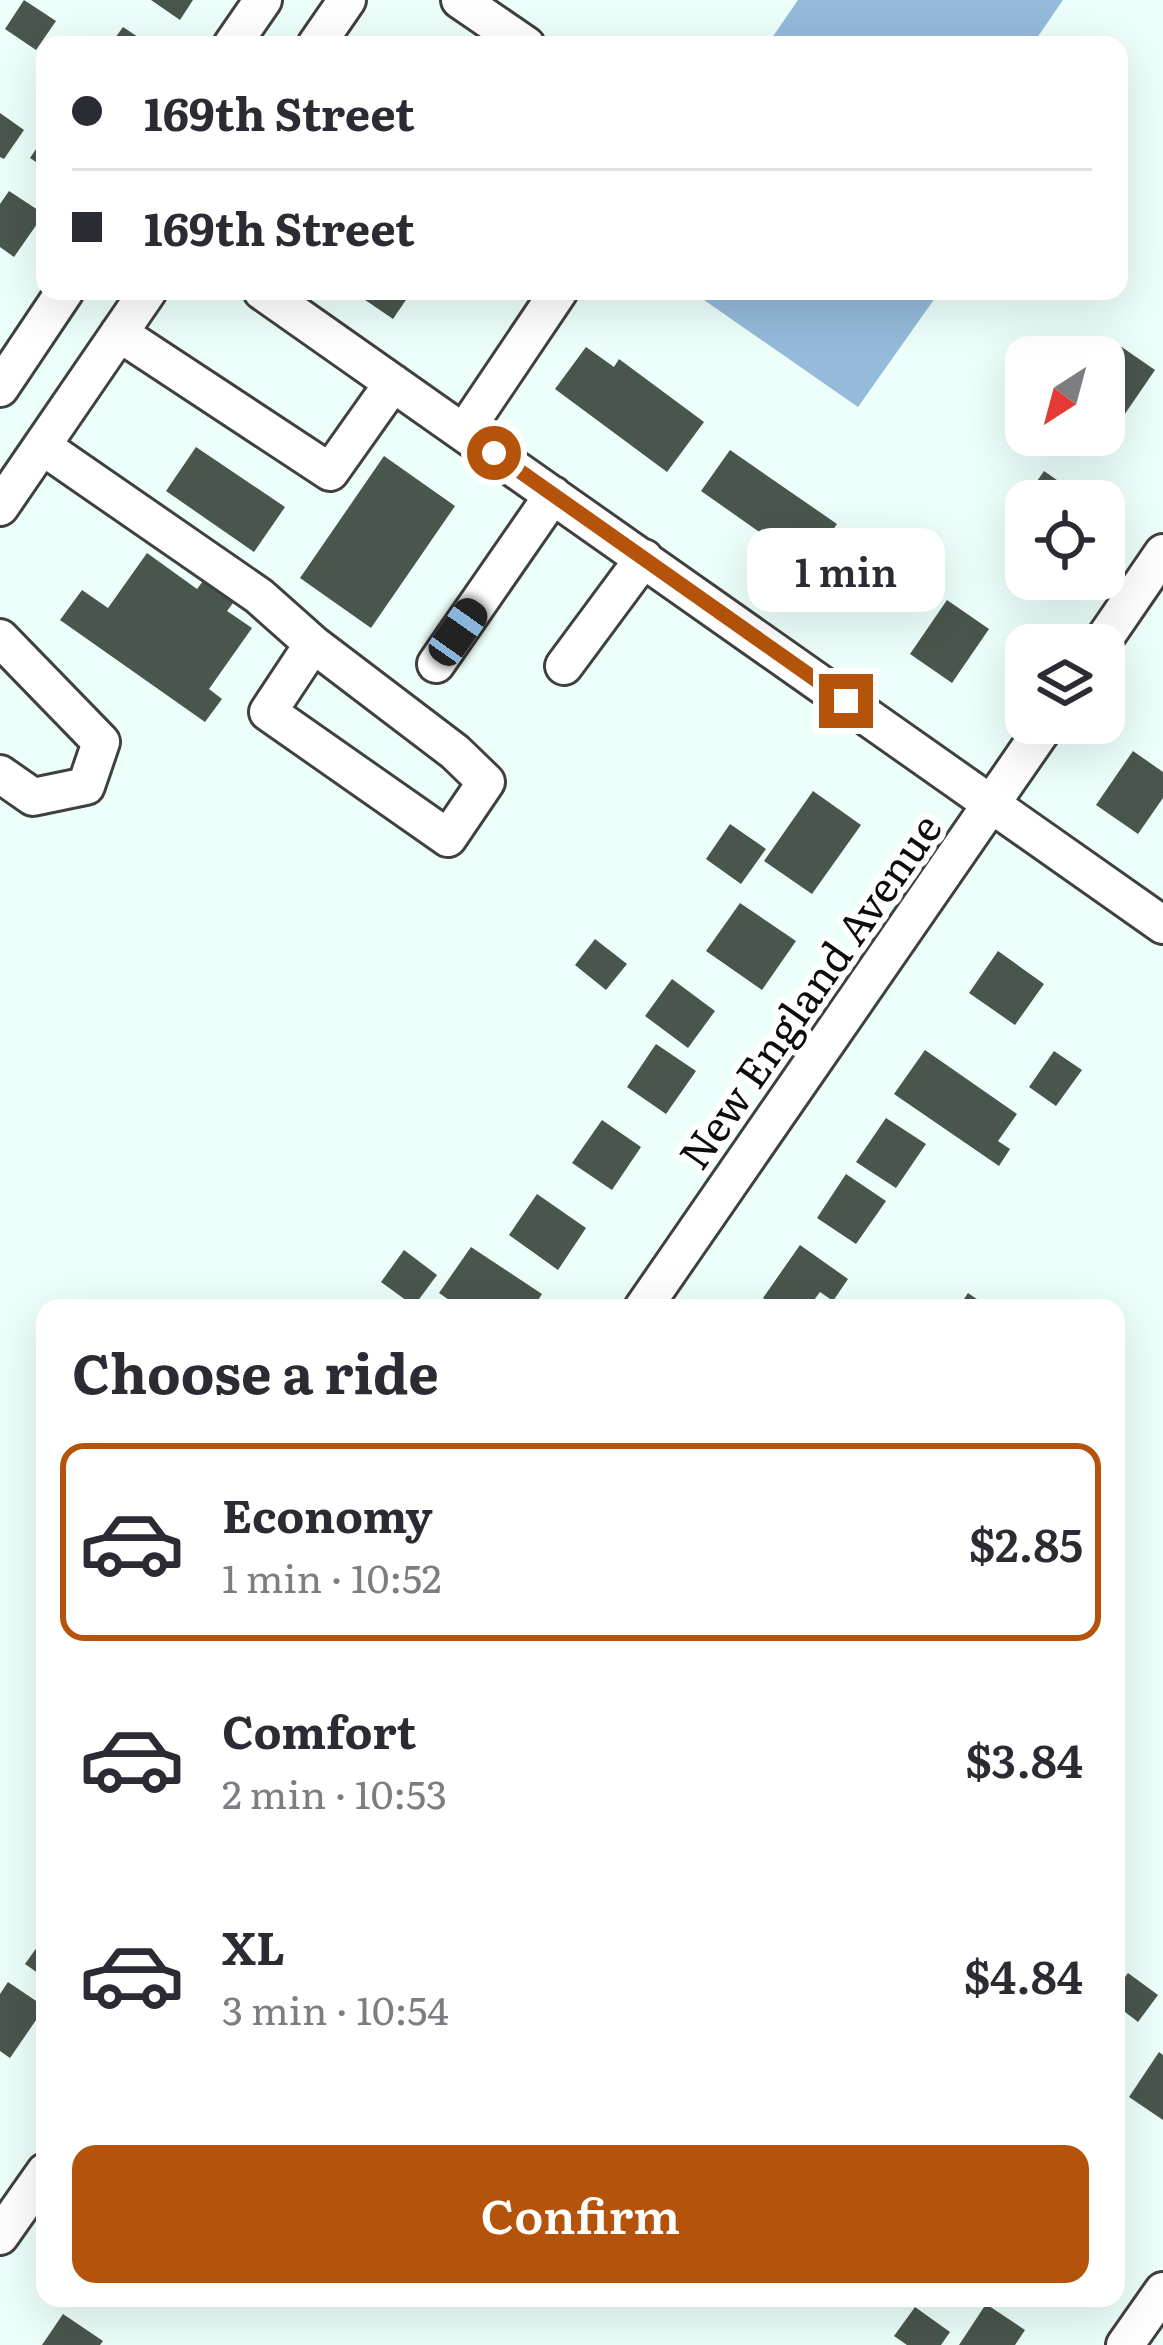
<!DOCTYPE html>
<meta charset="utf-8">
<style>
:root{--surface:#fff;--page:#f7f7f7;--text:#2b2b33;--muted:#7c7c81;--line:#e1e1e2;--accent:#b45309}
body{margin:0;font-family:Literata,serif;background:var(--page);color:var(--text);height:100vh;display:flex;flex-direction:column;font-size:45px;white-space:nowrap}
*{box-sizing:border-box;margin:0}
p{font-size:39px;color:var(--muted)}
.icon{flex:none;width:66px;height:66px;fill:none;stroke:currentColor;stroke-width:2;stroke-linecap:round;stroke-linejoin:round}
.map{position:relative;flex:1;overflow:hidden}
.panel{position:absolute;left:36px;top:1299px;width:1089px;height:1008px;display:flex;flex-direction:column;background:var(--surface);border-radius:24px;box-shadow:0 12px 48px #0002}
.panel>*{flex:none}
.banner{position:absolute;left:36px;top:36px;width:1092px;height:264px;border-radius:24px;box-shadow:0 12px 48px #0002;display:grid;align-content:center;height:264px;padding:0 36px;background:var(--surface)}
.needle{width:78px;rotate:216deg}
.controls{position:absolute;left:1005px;top:336px;display:grid;gap:24px}
.controls a{display:grid;place-items:center;width:120px;height:120px;border-radius:24px;background:var(--surface);box-shadow:0 12px 48px #0002;font-size:60px}
.end{position:absolute;width:54px;height:54px;margin:-27px;border:15px solid #b45309;background:#fff;box-shadow:0 0 0 6px #fff}
.from{border-radius:50%}
.bubble{position:absolute;height:84px;border-radius:24px;background:var(--surface);box-shadow:0 12px 48px #0002;font-size:39px;font-weight:600;line-height:84px;text-align:center}
.car{position:absolute;width:36px;height:72px;margin:-36px -18px;border-radius:15px;box-shadow:0 0 9px 3px #0007;background:linear-gradient(#222 24%,#8ab4d8 0 40%,#222 0 76%,#8ab4d8 0 86%,#222 0)}
.banner b{display:flex;align-items:center;gap:42px;height:114px;font-size:45px}
.banner b+b{border-top:3px solid var(--line)}
.banner i{width:30px;height:30px;background:var(--text)}
ul{padding:0;list-style:none}
li{display:flex;align-items:center;gap:36px;height:198px;margin:0 24px 18px;padding:0 12px;border:6px solid transparent;border-radius:24px}
li div{flex:1}
li b{display:block;font-size:45px}
li em{font-style:normal;font-weight:600}
li.selected{border-color:var(--accent)}
li>.icon{width:108px;height:108px;stroke-width:1.5}
h2{padding:0 36px;font-size:54px;line-height:144px}
.cta{display:flex;gap:24px;margin-top:auto;padding:24px 36px}
.cta a{flex:1;height:138px;border-radius:24px;background:var(--accent);color:#fff;font-size:48px;font-weight:600;line-height:138px;text-align:center}
.map>svg:first-child{display:block}
.forest{fill:#95bada}
.building{fill:#49554d}
.lines{fill:none;stroke-linecap:round;stroke-linejoin:round}
.minor-casing{stroke:#404040;stroke-width:42}
.minor{stroke:#fff;stroke-width:36}
.route{stroke:#b45309;stroke-width:15}
.labels{text-anchor:middle;dominant-baseline:central;stroke-width:12;stroke-linejoin:round;paint-order:stroke}
.street-label{font-size:42px;fill:#0d0d0d;stroke:#fff}
</style>
<div class="map">
<svg width="1163" height="2345" viewBox="0 0 1163 2345">
<rect width="100%" height="100%" fill="#ecfffa"/>
<!-- forest -->
<path class="forest" d="M798,0H1063L1032,45H767Z
M691,291H940L858,407Z"/>
<!-- building -->
<path class="building" d="M24,0L56,21L36,50L5,29Z
M151,0H193L180,20Z
M123,27L150,45H110Z
M0,113L24,130L4,159L0,157Z
M45,136V168L30,158Z
M9,191L44,214L14,257L0,247V204Z
M352,291H412L393,319Z
M1113,341L1155,370L1118,424L1104,414L1102,357Z
M586,347L614,367L619,359L704,422L667,472L555,389Z
M196,447L285,507L254,552L166,491Z
M730,450L837,524L808,566L701,491Z
M384,456L455,506L371,628L300,578Z
M1044,471L1087,501H1026V538L1007,525Z
M147,553L197,589L206,577L236,599L227,611L252,628L209,689L222,699L205,722L60,620L82,590L108,608Z
M947,600L989,629L952,683L910,654Z
M1133,751L1163,772V798L1138,834L1096,805Z
M813,791L861,825L812,894L764,861Z
M730,824L766,849L741,884L706,859Z
M740,903L796,941L762,990L706,951Z
M595,939L627,964L606,990L575,965Z
M998,951L1044,984L1015,1025L969,993Z
M672,979L715,1011L688,1048L645,1016Z
M656,1044L696,1071L666,1114L627,1087Z
M925,1050L1017,1114L998,1141L1010,1149L999,1166L894,1094Z
M1054,1051L1082,1070L1056,1106L1029,1087Z
M886,1118L926,1144L896,1188L856,1162Z
M602,1120L641,1147L612,1190L572,1163Z
M846,1174L886,1201L856,1244L817,1218Z
M537,1194L586,1228L558,1270L509,1235Z
M800,1245L848,1279L833,1301L820,1292L808,1308H777L763,1298Z
M471,1247L542,1294L533,1308H461L439,1293Z
M404,1250L437,1275L414,1306L381,1282Z
M968,1293L990,1308H958Z
M45,1936V1978L25,1964Z
M1128,1973L1158,1995L1138,2022L1116,2005V1990Z
M8,1982L45,2007L10,2058L0,2051V1994Z
M1159,2052L1163,2055V2120L1129,2097Z
M986,2304L1025,2330L1015,2345H959Z
M915,2307L950,2332L941,2345H907L894,2336Z
M63,2314L103,2341L100,2345H42Z"/>
<g class="lines">
<!-- minor casing -->
<g class="minor-casing">
<path id="minor" d="M460,0L526,45
M232,45L263,0
M316,45L347,0
M262,291L1163,925
M119,333L330,472L393,383
M0,388L65,291
M464,432L559,291
M42,446L259,596L313,644L455,752L486,782L448,838L268,712L313,644
M0,507L148,291
M0,638L101,742L86,786L33,797L0,774
M1100,645L1163,553
M436,664L553,495
M564,666L644,558
M643,1308L1047,723
M0,2236L45,2172
M1125,2345L1163,2291"/>
</g>
<!-- minor -->
<use href="#minor" class="minor"/>
</g>
<g class="lines">
<!-- route -->
<path class="route" d="M494,453L846,701"/>
</g>
<g class="labels">
<!-- street labels -->
<g class="street-label">
<text transform="translate(808 990) rotate(-55)">New England Avenue</text>
</g>
</g>
</svg>
<div class="controls">
<a><svg class="needle" viewBox="-14 -14 28 28"><path d="M0-13l5 13h-10z" fill="#e53935"/><path d="M0 13l5-13h-10z" fill="#7c7c81"/></svg></a>
<a><svg class="icon" aria-label="locate" viewBox="0 0 24 24"><circle cx="12" cy="12" r="6"/><path d="M12 2v4M12 18v4M2 12h4M18 12h4"/></svg></a>
<a><svg class="icon" aria-label="layers" viewBox="0 0 24 24"><path d="M12 4l9 5-9 5-9-5zM3 14l9 5 9-5"/></svg></a>
</div>
<i class="end from" style="left:494px;top:453px"></i>
<i class="end" style="left:846px;top:701px"></i>
<div class="bubble" style="left:747px;top:528px;width:198px">1 min</div>
<i class="car" style="left:458px;top:632px;rotate:35deg"></i>
<div class="banner">
<b><i class="from"></i>169th Street</b>
<b><i></i>169th Street</b>
</div>
<section class="panel">
<h2>Choose a ride</h2>
<ul>
<li class="selected"><svg class="icon" aria-label="car" viewBox="0 0 24 24"><path d="M5 17H2v-5l4-1 3-4h7l3 4 3 1v5h-3M9 17h6M6 11h13"/><circle cx="7" cy="17" r="2"/><circle cx="17" cy="17" r="2"/></svg><div><b>Economy</b><p>1 min · 10:52</p></div><em>$2.85</em></li>
<li><svg class="icon" aria-label="car" viewBox="0 0 24 24"><path d="M5 17H2v-5l4-1 3-4h7l3 4 3 1v5h-3M9 17h6M6 11h13"/><circle cx="7" cy="17" r="2"/><circle cx="17" cy="17" r="2"/></svg><div><b>Comfort</b><p>2 min · 10:53</p></div><em>$3.84</em></li>
<li><svg class="icon" aria-label="car" viewBox="0 0 24 24"><path d="M5 17H2v-5l4-1 3-4h7l3 4 3 1v5h-3M9 17h6M6 11h13"/><circle cx="7" cy="17" r="2"/><circle cx="17" cy="17" r="2"/></svg><div><b>XL</b><p>3 min · 10:54</p></div><em>$4.84</em></li>
</ul>
<div class="cta"><a>Confirm</a></div>
</section>
</div>
